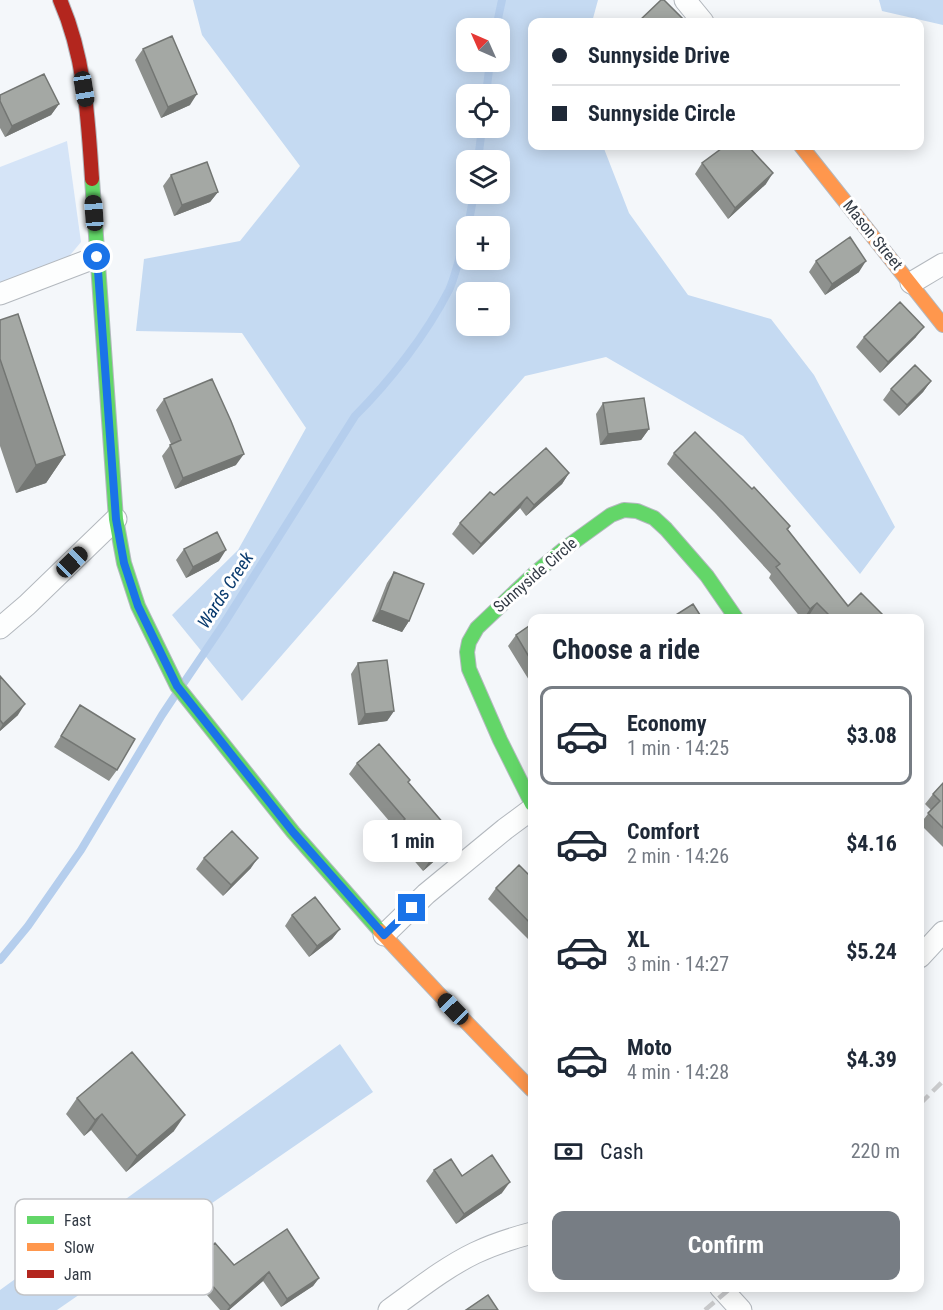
<!DOCTYPE html>
<meta charset="utf-8">
<style>
:root{--surface:#fff;--page:#f2f2f3;--text:#1f2937;--muted:#747a83;--line:#e0e1e3;--accent:#777d84}
body{margin:0;font-family:"Roboto Condensed",sans-serif;background:var(--page);color:var(--text);height:100vh;display:flex;flex-direction:column;font-size:22px;white-space:nowrap}
*{box-sizing:border-box;margin:0}
p{font-size:20px;color:var(--muted)}
.icon{flex:none;width:33px;height:33px;fill:none;stroke:currentColor;stroke-width:2;stroke-linecap:round;stroke-linejoin:round}
.map{position:relative;flex:1;overflow:hidden}
.panel{position:absolute;left:528px;top:614px;width:396px;height:678px;display:flex;flex-direction:column;background:var(--surface);border-radius:12px;box-shadow:0 3px 15px #0003}
.panel>*{flex:none}
.top-card{position:absolute;left:528px;top:18px;width:396px;height:132px;border-radius:12px;box-shadow:0 3px 15px #0003;display:grid;align-content:center;height:132px;padding:0 24px;background:var(--surface)}
.needle{width:39px;rotate:315deg}
.controls{position:absolute;left:456px;top:18px;display:grid;gap:12px}
.controls a{display:grid;place-items:center;width:54px;height:54px;border-radius:12px;background:var(--surface);box-shadow:0 3px 15px #0003;font-size:30px}
.end{position:absolute;width:27px;height:27px;margin:-14px;border:8px solid #1a73e8;background:#fff;box-shadow:0 0 0 3px #fff}
.from{border-radius:50%}
.bubble{position:absolute;height:42px;border-radius:12px;background:var(--surface);box-shadow:0 3px 15px #0003;font-size:20px;font-weight:700;line-height:42px;text-align:center}
.car{position:absolute;width:18px;height:36px;margin:-18px -9px;border-radius:8px;box-shadow:0 0 4px 2px #0007;background:linear-gradient(#222 24%,#8ab4d8 0 40%,#222 0 76%,#8ab4d8 0 86%,#222 0)}
.top-card b{display:flex;align-items:center;gap:21px;height:57px;font-size:22px}
.top-card b+b{border-top:2px solid var(--line)}
.top-card i{width:15px;height:15px;background:var(--text)}
ul{padding:0;list-style:none}
li{display:flex;align-items:center;gap:18px;height:99px;margin:0 12px 9px;padding:0 12px;border:3px solid transparent;border-radius:12px}
li div{flex:1}
li b{display:block;font-size:22px}
li em{font-style:normal;font-weight:700}
li.on{border-color:var(--accent)}
li>.icon{width:54px;height:54px;stroke-width:1.5}
h2{padding:0 24px;font-size:27px;line-height:72px}
.pay{display:flex;align-items:center;gap:15px;height:66px;padding:0 24px;font-size:22px}
.pay p{margin-inline-start:auto}
.primary-button{display:flex;gap:12px;margin-top:auto;padding:12px 24px}
.primary-button a{flex:1;height:69px;border-radius:12px;background:var(--accent);color:#fff;font-size:24px;font-weight:700;line-height:69px;text-align:center}
.map>svg:first-child{display:block}
.green{fill:#d5e4f7}
.forest{fill:#c5daf2;fill-rule:evenodd}
.lines{fill:none;stroke-linecap:round;stroke-linejoin:round}
.stream{stroke:#b5ceed;stroke-width:8}
.street-casing{stroke:#b3b8be;stroke-width:23}
.fast-casing{stroke:#b3b8be;stroke-width:16}
.slow-casing{stroke:#b3b8be;stroke-width:16}
.jam-casing{stroke:#b3b8be;stroke-width:16}
.street{stroke:#fdfefe;stroke-width:21}
.fast{stroke:#63d668;stroke-width:14}
.slow{stroke:#ff974d;stroke-width:14}
.jam{stroke:#b3261e;stroke-width:14}
.rail{stroke:#cacbcd;stroke-width:4.5;stroke-dasharray:12 6;stroke-linecap:butt}
.wall{fill:#8d908d}
.shaded-wall{fill:#737673}
.building{fill:#a4a8a4;stroke:#737673;stroke-width:1.5}
.route{stroke:#1a73e8;stroke-width:8}
.labels{text-anchor:middle;dominant-baseline:central;stroke-width:6;stroke-linejoin:round;paint-order:stroke}
.street-label{font-size:16px;fill:#333b45;stroke:#fff}
.water-label{font-size:18px;font-style:italic;fill:#0a3b6e;stroke:#fff}
.key{fill:#fff;stroke:#c2c4c7;stroke-width:1.5}
.key-label{font-size:16px;fill:#333b45}
</style>
<div class="map">
<svg width="943" height="1310" viewBox="0 0 943 1310">
<rect width="100%" height="100%" fill="#f4f7fa"/>
<!-- green -->
<path class="green" d="M67,141L81,242L66,260L0,284V167Z"/>
<!-- forest -->
<path class="forest" d="M193,0H598L592,22H532V146H603L629,213L688,295L771,319L814,375L895,527L860,574L743,436L606,357L525,376L242,701L172,615L238,550L306,428L242,333L136,331L144,259L240,241L300,166L202,35ZM466,28H500V62H466ZM466,94H500V128H466ZM466,160H500V194H466ZM466,226H500V260H466ZM466,292H500V326H466Z
M879,0H943V25L882,11Z
M340,1044L373,1092L57,1310H0V1290Z"/>
<g class="lines">
<!-- stream -->
<path class="stream" d="M496,28L502,0
M486,94L490,62
M478,160L482,128
M468,226L474,194
M183,684L223,625L355,416C390,381 426,335 449,290C456,275 461,250 466,233
M0,960L28,926L81,850L162,715L176,694"/>
<!-- street casing -->
<g class="street-casing">
<path id="street" d="M685,0L703,22
M911,283L943,264
M0,294L97,257
M0,628L27,605L116,519
M384,935L426,894L505,829L532,809
M920,957L943,932
M720,1287L741,1310
M389,1310C417,1290 444,1268 475,1253C494,1244 513,1238 532,1233"/>
</g>
<!-- fast casing -->
<g class="fast-casing">
<path id="fast" d="M92,179L116,519L124,563L138,606L177,686L293,832L380,931
M532,804L500,740L469,669L467,652L469,642L477,628L534,574L564,549L611,515L624,510L637,511L654,518L666,529L707,576L736,618"/>
</g>
<!-- slow casing -->
<g class="slow-casing">
<path id="slow" d="M801,146L943,325
M380,931L438,993L532,1090"/>
</g>
<!-- jam casing -->
<g class="jam-casing">
<path id="jam" d="M60,0C85,57 88,118 92,179"/>
</g>
<!-- street -->
<use href="#street" class="street"/>
<!-- fast -->
<use href="#fast" class="fast"/>
<!-- slow -->
<use href="#slow" class="slow"/>
<!-- jam -->
<use href="#jam" class="jam"/>
<!-- rail -->
<path class="rail" d="M920,1104L943,1081
M705,1310L732,1287"/>
</g>
<!-- wall -->
<path class="wall" d="M143,49L190,105L161,118L135,60Z
M0,95L59,104L51,115L5,137L0,128Z
M702,163L766,184L728,219L695,174Z
M171,175L218,192L210,202L174,216L163,186Z
M816,261L859,272L825,295L809,272Z
M0,320L65,455L46,483L16,493L0,446Z
M864,337H916L880,373L856,347Z
M931,381L923,392L899,416L883,400L891,389Z
M164,399L236,465L175,489L162,456L171,444L156,410Z
M603,403L649,429L641,440L600,445L596,414Z
M674,453L790,526L788,530L848,606L886,618H813L810,614L805,618H801L769,578L771,574L716,514L667,464Z
M569,473L562,484L526,516L520,508L473,555L452,534L460,523L494,495Z
M184,549L219,561L186,578L176,560Z
M394,572L409,621L402,632L372,621L387,583Z
M532,624V685L508,646L516,635Z
M358,663L394,711L387,721L358,725L351,674Z
M0,676L18,715L0,731Z
M80,705L117,770L109,781L54,747Z
M357,763L410,780L408,783L448,849L423,871L392,835L396,829L349,774Z
M943,783V847L920,824L931,810L925,804L933,794Z
M204,858L251,868L223,896L196,869Z
M532,878V943L488,899L496,888Z
M292,915L340,929L332,939L309,957L285,926Z
M77,1098L174,1131L126,1172L91,1130L84,1136L66,1114Z
M434,1170L462,1176L502,1193L456,1224L426,1181Z
M192,1262L234,1265L319,1278L313,1286L281,1307L263,1281L229,1310H220L186,1271Z"/>
<!-- shaded-wall -->
<path class="shaded-wall" d="M197,94L190,105L161,118L168,107Z
M59,104L51,115L5,137L12,126Z
M773,173L766,184L728,219L735,208Z
M218,192L210,202L174,216L182,205Z
M866,261L859,272L825,295L832,284Z
M924,327L916,337L880,373L888,362Z
M931,381L923,392L899,416L907,405Z
M649,429L641,440L600,445L608,434Z
M244,454L236,465L175,489L183,478Z
M65,455L46,483L16,493L36,465Z
M569,473L562,484L526,516L534,505Z
M527,497L520,508L473,555L481,544Z
M226,550L219,561L186,578L193,567Z
M817,603L810,614L804,618L810,609Z
M380,610L409,621L402,632L372,621Z
M25,704L18,715L0,731V729L3,724Z
M394,711L387,721L358,725L365,714Z
M456,838L448,849L423,871L430,860Z
M258,858L251,868L223,896L231,885Z
M340,929L332,939L309,957L317,946Z
M102,1114L91,1130L84,1136L95,1120Z
M185,1115L174,1131L126,1172L137,1156Z
M510,1182L502,1193L456,1224L464,1214Z
M269,1272L263,1281L229,1310H227L230,1306Z
M319,1278L313,1286L281,1307L287,1299Z"/>
<!-- building -->
<path class="building" d="M661,0H664L684,20L681,22H638Z
M172,36L197,94L168,107L143,49Z
M44,74L59,104L12,126L0,101V95Z
M725,146H748L773,173L735,208L702,163Z
M207,162L218,192L182,205L171,175Z
M850,237L866,261L832,284L816,261Z
M900,302L924,327L888,362L864,337Z
M18,314L65,455L36,465L0,359V320Z
M915,365L931,381L907,405L891,389Z
M212,379L231,421L244,454L183,478L170,445L181,440L164,399Z
M644,398L649,429L608,434L603,403Z
M695,432L752,489L754,487L790,526L787,529L848,606L861,593L886,618H832L817,603L810,609L776,567L780,564L723,503L674,453Z
M546,448L569,473L534,505L527,497L481,544L460,523L490,492L494,495Z
M217,532L226,550L193,567L184,549Z
M394,572L424,584L409,621L380,610Z
M693,604L702,618H671Z
M532,624V662L516,635Z
M387,660L394,711L365,714L358,663Z
M0,676L25,704L3,724L0,720Z
M80,705L135,739L117,770L61,736Z
M379,744L410,780L408,782L456,838L430,860L399,824L405,819L357,763Z
M943,783V828L928,813L940,801L933,794Z
M232,831L258,858L231,885L204,858Z
M519,865L532,878V925L496,888Z
M315,897L340,929L317,946L292,915Z
M132,1052L185,1115L137,1156L102,1114L95,1120L77,1098Z
M492,1155L510,1182L464,1214L434,1170L451,1159L462,1176Z
M287,1229L319,1278L287,1299L269,1272L230,1306L192,1262L215,1243L234,1265Z
M488,1295L498,1310H466Z"/>
<g class="lines">
<!-- route -->
<path class="route" d="M97,257L116,519L124,563L138,606L177,686L293,832L384,935L412,908"/>
</g>
<g class="labels">
<!-- street labels -->
<g class="street-label">
<text transform="translate(873 235) rotate(51)">Mason Street</text>
<text transform="translate(535 575) rotate(-41)">Sunnyside Circle</text>
</g>
<!-- water labels -->
<g class="water-label">
<text transform="translate(225 590) rotate(-57)">Wards Creek</text>
</g>
</g>
<!-- legend -->
<rect x="15" y="1199" width="198" height="96" rx="9" class="key"/>
<rect x="27" y="1216" width="27" height="8" fill="#63d668"/>
<rect x="27" y="1243" width="27" height="8" fill="#ff974d"/>
<rect x="27" y="1270" width="27" height="8" fill="#b3261e"/>
<g class="key-label">
<text x="64" y="1226">Fast</text>
<text x="64" y="1253">Slow</text>
<text x="64" y="1280">Jam</text>
</g>
</svg>
<div class="controls">
<a><svg class="needle" viewBox="-14 -14 28 28"><path d="M0-13l5 13h-10z" fill="#e53935"/><path d="M0 13l5-13h-10z" fill="#747a83"/></svg></a>
<a><svg class="icon" aria-label="locate" viewBox="0 0 24 24"><circle cx="12" cy="12" r="6"/><path d="M12 2v4M12 18v4M2 12h4M18 12h4"/></svg></a>
<a><svg class="icon" aria-label="layers" viewBox="0 0 24 24"><path d="M12 4l9 5-9 5-9-5zM3 14l9 5 9-5"/></svg></a>
<a>+</a>
<a>−</a>
</div>
<i class="end from" style="left:97px;top:257px"></i>
<i class="end" style="left:412px;top:908px"></i>
<div class="bubble" style="left:363px;top:820px;width:99px">1 min</div>
<i class="car" style="left:84px;top:89px;rotate:171deg"></i>
<i class="car" style="left:94px;top:213px;rotate:356deg"></i>
<i class="car" style="left:72px;top:562px;rotate:46deg"></i>
<i class="car" style="left:453px;top:1009px;rotate:316deg"></i>
<div class="top-card">
<b><i class="from"></i>Sunnyside Drive</b>
<b><i></i>Sunnyside Circle</b>
</div>
<section class="panel">
<h2>Choose a ride</h2>
<ul>
<li class="on"><svg class="icon" aria-label="car" viewBox="0 0 24 24"><path d="M5 17H2v-5l4-1 3-4h7l3 4 3 1v5h-3M9 17h6M6 11h13"/><circle cx="7" cy="17" r="2"/><circle cx="17" cy="17" r="2"/></svg><div><b>Economy</b><p>1 min · 14:25</p></div><em>$3.08</em></li>
<li><svg class="icon" aria-label="car" viewBox="0 0 24 24"><path d="M5 17H2v-5l4-1 3-4h7l3 4 3 1v5h-3M9 17h6M6 11h13"/><circle cx="7" cy="17" r="2"/><circle cx="17" cy="17" r="2"/></svg><div><b>Comfort</b><p>2 min · 14:26</p></div><em>$4.16</em></li>
<li><svg class="icon" aria-label="car" viewBox="0 0 24 24"><path d="M5 17H2v-5l4-1 3-4h7l3 4 3 1v5h-3M9 17h6M6 11h13"/><circle cx="7" cy="17" r="2"/><circle cx="17" cy="17" r="2"/></svg><div><b>XL</b><p>3 min · 14:27</p></div><em>$5.24</em></li>
<li><svg class="icon" aria-label="car" viewBox="0 0 24 24"><path d="M5 17H2v-5l4-1 3-4h7l3 4 3 1v5h-3M9 17h6M6 11h13"/><circle cx="7" cy="17" r="2"/><circle cx="17" cy="17" r="2"/></svg><div><b>Moto</b><p>4 min · 14:28</p></div><em>$4.39</em></li>
</ul>
<div class="pay"><svg class="icon" aria-label="cash" viewBox="0 0 24 24"><path d="M3 7h18v10H3z"/><circle cx="12" cy="12" r="2"/></svg>Cash<p>220 m</p></div>
<div class="primary-button"><a>Confirm</a></div>
</section>
</div>
